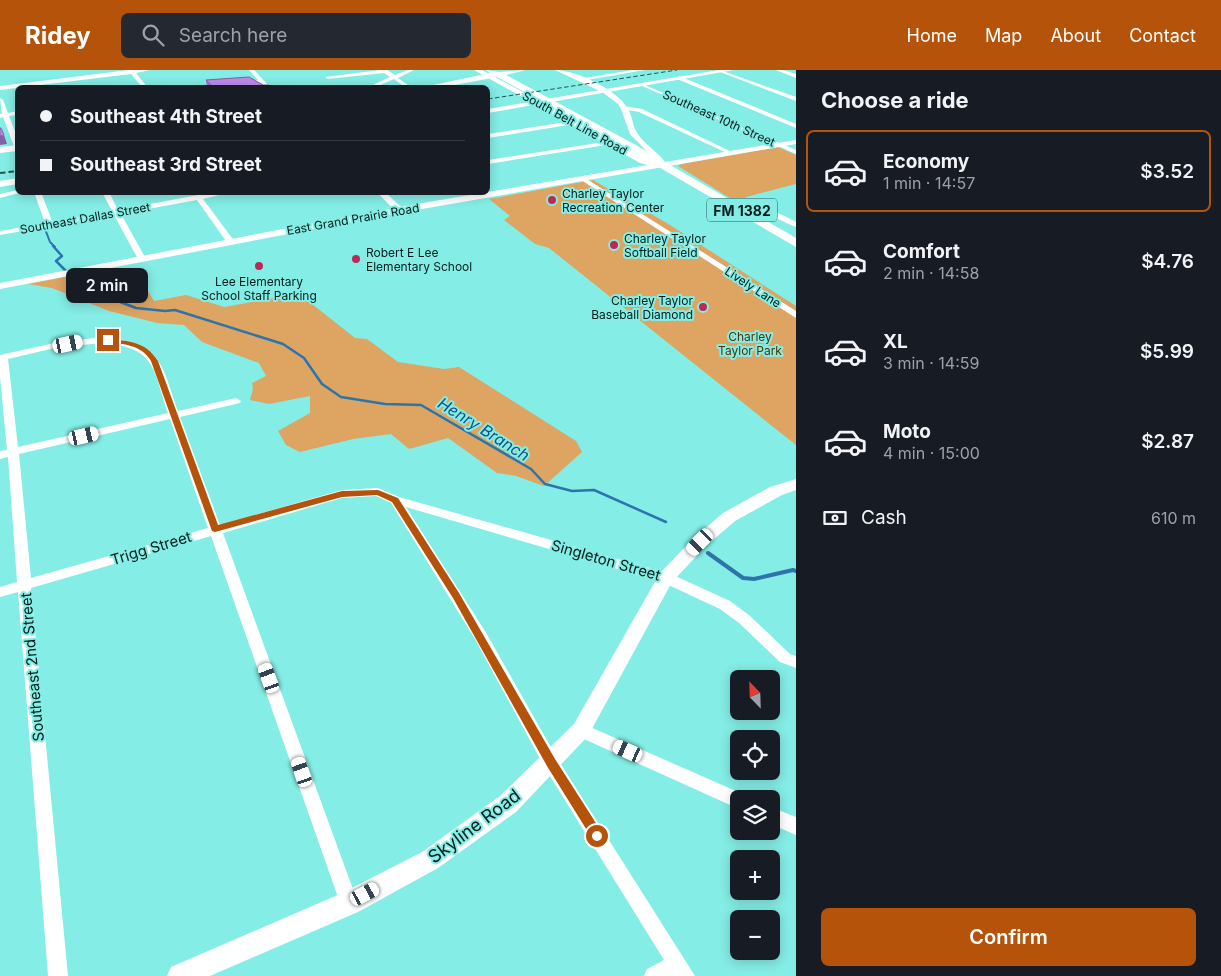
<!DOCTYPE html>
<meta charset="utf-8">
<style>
:root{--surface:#171b24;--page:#242831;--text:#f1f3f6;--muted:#9ea1a6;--line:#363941;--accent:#b45309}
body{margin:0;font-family:Inter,sans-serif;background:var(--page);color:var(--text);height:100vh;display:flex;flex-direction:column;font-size:19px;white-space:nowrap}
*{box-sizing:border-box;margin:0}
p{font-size:16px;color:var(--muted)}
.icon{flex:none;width:28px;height:28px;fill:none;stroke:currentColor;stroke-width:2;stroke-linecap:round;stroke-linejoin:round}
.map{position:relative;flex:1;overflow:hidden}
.sheet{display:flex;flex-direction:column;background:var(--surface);width:425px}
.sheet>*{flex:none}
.guide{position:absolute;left:15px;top:15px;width:475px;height:110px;border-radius:8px;box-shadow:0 2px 12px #0003;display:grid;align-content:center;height:110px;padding:0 25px;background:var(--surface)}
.needle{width:32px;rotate:337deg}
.tools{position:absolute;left:730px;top:600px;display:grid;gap:10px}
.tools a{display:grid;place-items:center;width:50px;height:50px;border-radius:8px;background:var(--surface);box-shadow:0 2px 12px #0003;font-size:25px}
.end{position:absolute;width:22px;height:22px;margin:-11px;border:6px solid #b45309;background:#fff;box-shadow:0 0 0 2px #fff}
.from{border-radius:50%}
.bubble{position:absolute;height:35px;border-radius:8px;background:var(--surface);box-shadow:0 2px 12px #0003;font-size:16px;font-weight:600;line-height:35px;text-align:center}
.car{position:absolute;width:15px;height:30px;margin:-15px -8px;border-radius:6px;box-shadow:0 0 4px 1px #0007;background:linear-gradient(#fff 24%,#345 0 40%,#fff 0 76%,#345 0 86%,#fff 0)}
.guide b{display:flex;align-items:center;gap:18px;height:48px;font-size:19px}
.guide b+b{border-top:1px solid var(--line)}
.guide i{width:12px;height:12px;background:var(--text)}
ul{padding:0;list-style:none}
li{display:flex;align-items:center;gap:15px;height:82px;margin:0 10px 8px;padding:0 15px;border:2px solid transparent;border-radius:8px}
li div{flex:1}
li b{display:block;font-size:19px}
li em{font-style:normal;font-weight:600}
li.current{border-color:var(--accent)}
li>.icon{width:45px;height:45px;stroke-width:1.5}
h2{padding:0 25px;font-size:22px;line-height:60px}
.pay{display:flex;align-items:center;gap:12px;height:55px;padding:0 25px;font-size:19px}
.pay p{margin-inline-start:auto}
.primary-button{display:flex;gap:10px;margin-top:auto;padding:10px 25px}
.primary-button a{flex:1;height:58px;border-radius:8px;background:var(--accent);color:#fff;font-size:20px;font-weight:600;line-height:58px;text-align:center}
header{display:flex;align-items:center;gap:30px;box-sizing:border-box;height:70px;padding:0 25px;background:var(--accent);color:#fff}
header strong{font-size:24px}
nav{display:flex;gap:28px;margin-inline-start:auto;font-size:18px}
.search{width:350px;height:45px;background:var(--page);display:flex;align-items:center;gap:12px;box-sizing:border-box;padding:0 18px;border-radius:8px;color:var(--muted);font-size:19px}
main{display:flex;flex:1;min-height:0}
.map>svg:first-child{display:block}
.green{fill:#dda462}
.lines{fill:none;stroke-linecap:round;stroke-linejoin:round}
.stream-far2{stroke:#2d74ac;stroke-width:2}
.stream-far1{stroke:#2d74ac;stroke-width:2.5}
.stream{stroke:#2d74ac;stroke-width:4}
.minor{fill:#fff;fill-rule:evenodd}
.tertiary{fill:#fff;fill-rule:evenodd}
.secondary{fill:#fff;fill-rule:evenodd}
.primary{fill:#fff;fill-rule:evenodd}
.rail-far1{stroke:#235451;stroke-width:1;stroke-dasharray:4.5 2.5;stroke-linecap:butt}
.rail{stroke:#235451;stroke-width:2;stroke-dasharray:5.5 3;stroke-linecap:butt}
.wall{fill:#a577ca}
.shaded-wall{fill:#8661a4}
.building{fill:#c08aeb;stroke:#8661a4}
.route{fill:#b45309}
.poi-dot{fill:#ba2a54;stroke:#84ede5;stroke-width:2}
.labels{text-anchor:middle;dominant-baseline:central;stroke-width:4;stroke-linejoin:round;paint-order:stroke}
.far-street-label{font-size:12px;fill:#001d1b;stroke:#84ede5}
.far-poi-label{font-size:12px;fill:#001d1b;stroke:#84ede5;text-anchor:start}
.far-park-label{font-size:12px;fill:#503105;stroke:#84ede5}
.shield{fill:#84ede5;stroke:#285b58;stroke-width:1}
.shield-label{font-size:14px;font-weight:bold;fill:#001d1b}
.street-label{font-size:15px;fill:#001d1b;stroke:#84ede5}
.water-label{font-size:16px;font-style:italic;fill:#125185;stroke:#84ede5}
.near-street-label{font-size:18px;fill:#001d1b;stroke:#84ede5}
</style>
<header>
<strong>Ridey</strong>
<div class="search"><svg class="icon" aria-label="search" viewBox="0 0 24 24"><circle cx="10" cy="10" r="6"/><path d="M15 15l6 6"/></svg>Search here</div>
<nav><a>Home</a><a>Map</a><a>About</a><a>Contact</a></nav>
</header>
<main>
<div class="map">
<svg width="796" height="906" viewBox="0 0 796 906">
<rect width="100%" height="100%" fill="#84ede5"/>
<!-- green -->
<path class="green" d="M778,77L796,85V114L746,127L744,132L739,133L733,130L678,96L682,94Z
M593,110L670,155L796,236V375L549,178L535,174L504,150L510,146L489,129Z
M111,198L140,208L154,231L186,225L224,237L274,228L307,230L355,268L367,269L398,292L444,299L459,297L576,371L582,382L544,416L516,406L497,403L448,368L409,379L391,364L353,369L300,382L286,375L278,361L310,343V326L269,334L250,330L253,319L252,313L266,306L259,293L202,272L184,255L157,253L109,241L52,218L28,214Z"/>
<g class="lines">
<!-- stream-far2 -->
<path class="stream-far2" d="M45,159L50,172L55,177"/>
<!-- stream-far1 -->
<path class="stream-far1" d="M53,176L62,186L56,191L66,201
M75,206L100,214L115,230L136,238L165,241L175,240L283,274L304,288L322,314L341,327L385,334L421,335L531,399L545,414L572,421L594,420L666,452"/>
<!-- stream -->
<path class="stream" d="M708,483L743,508L754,509L793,500L796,501"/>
<!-- minor -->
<path class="minor" d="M129,0H150L136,3L148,18H143L131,4L0,20V16Z
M249,0H254L271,18H266L261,13L227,18H211L258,10Z
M380,0H387L395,5L408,0H414L398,8L412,18H406L394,9L374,18H366L390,7L384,3L328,9L325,7Z
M633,0H645L581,11L578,9Z
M720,0L796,27V31L720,2Z
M776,0H783L796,4V8Z
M679,6L796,54V58L677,9Z
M640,13L796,80V84L640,15Z
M0,28L3,30L8,43L18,41V45L9,46L18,69V81L15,79L3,47L0,48V44H2Z
M624,36L642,39L734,83L729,84L639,42L622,39Z
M573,51L575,54L488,68V64Z
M610,71L612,74L488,94V90Z
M581,108H585L796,241V248L581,110Z
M18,120V122H23L0,128V124Z
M34,122H41L52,151L112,141L102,122H109L118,140L214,122H232L203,129L235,172L228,174L197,130L121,144L146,189L142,191L138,189L114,145L0,165V161L45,153Z
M377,122H385L402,138V142H396Z
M756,137C771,139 783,145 796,152V157C784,153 774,145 762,142C754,140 743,144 737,140L741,138Z
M104,267C162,273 161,293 178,341L236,328L241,331L240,333L180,347L220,455L342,420L378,418L399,427L671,504L730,531L749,545L790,584L796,586V598L780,592L739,553L720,539L662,512L406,437L485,561L557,688L695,906H644L647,899L664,890L545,698L475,569L391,433L376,426L342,428L223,463L358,833L356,840L349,842L342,840L340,833L211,466L31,518L68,906H48L18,522L0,527V517L17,512L8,387L0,389V381L7,380L0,307V285L59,272ZM104,273C157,278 153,300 168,343L18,377L8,289L59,277ZM170,349L208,458L31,508L19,384Z
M581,653L745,725L747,729H739V739L575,665L573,660L575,655Z
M771,737L796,747V765L771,754Z"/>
<!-- tertiary -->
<path class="tertiary" d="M474,0H482L646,89L656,91L630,64L621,39L618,34L602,22L555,0C576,0 618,20 628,39C633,47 632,56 638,64C645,75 657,81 665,92L796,70V74L399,143L0,219V213L399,137L648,95L640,93Z
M796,409V420L782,425L735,451L706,476L672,512L588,666L516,742L438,798L358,842L210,906H167L171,897L340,824L422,782L500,726L574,654L660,503L694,468L723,443L770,417Z"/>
<!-- secondary -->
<path class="secondary" d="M719,0H734L488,43V39Z
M18,108V114L0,117V111Z"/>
<!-- primary -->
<path class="primary" d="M486,0L499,2L526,0L506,5L634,74L796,168V177L626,78L497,7L440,18H419L490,3Z
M18,75V81L0,83V77Z"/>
<!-- rail-far1 -->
<path class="rail-far1" d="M488,29L677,0"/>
<!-- rail -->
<path class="rail" d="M0,103L18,101"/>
</g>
<!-- wall -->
<path class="wall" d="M206,10L263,15L272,18H207Z"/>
<!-- shaded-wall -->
<path class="shaded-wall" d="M4,65L7,74L0,75V66Z"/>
<!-- building -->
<path class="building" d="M249,7L263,15H269L272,18H214L206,10Z
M0,58H1L4,65L0,66Z"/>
<!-- route -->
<path class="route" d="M108,268C130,272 145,271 158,291L218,455L342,421L378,420L398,428L459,523L555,689L601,761L603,766L601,770L597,771L593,770L547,696L453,528L392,432L377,425L342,427L215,462L212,461L151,291C141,274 124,275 106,271Z"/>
<!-- markers -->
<g class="poi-dot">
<circle cx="552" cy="130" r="5"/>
<circle cx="614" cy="175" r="5"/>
<circle cx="356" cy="189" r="5"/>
<circle cx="259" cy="196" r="5"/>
<circle cx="703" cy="237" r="5"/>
</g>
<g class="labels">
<!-- far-street labels -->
<g class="far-street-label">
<text transform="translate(719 48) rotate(24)">Southeast 10th Street</text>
<text transform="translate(575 53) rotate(29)">South Belt Line Road</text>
<text transform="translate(85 148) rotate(-10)">Southeast Dallas Street</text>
<text transform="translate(353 149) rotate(-10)">East Grand Prairie Road</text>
<text transform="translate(753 217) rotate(33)">Lively Lane</text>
</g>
<!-- far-poi labels -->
<g class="far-poi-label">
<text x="562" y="123">Charley Taylor<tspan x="562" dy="14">Recreation Center</tspan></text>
<text x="624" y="168">Charley Taylor<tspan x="624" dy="14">Softball Field</tspan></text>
<text x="366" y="182">Robert E Lee<tspan x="366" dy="14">Elementary School</tspan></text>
<text x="259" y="211" text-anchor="middle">Lee Elementary<tspan x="259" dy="14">School Staff Parking</tspan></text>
<text x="693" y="230" text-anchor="end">Charley Taylor<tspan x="693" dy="14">Baseball Diamond</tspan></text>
</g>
<!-- far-park labels -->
<g class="far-park-label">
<text x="750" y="266">Charley<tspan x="750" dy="14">Taylor Park</tspan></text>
</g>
<!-- shield labels -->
<rect class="shield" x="707" y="128.5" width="70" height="23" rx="4"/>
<g class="shield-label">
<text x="742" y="140">FM 1382</text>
</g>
<!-- street labels -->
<g class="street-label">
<text transform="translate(151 478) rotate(-17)">Trigg Street</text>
<text transform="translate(606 490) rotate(16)">Singleton Street</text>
<text transform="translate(32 597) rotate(-95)">Southeast 2nd Street</text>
</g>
<!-- water labels -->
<g class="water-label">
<text transform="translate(484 359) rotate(32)">Henry Branch</text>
</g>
<!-- near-street labels -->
<g class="near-street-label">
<text transform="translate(474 756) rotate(-37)">Skyline Road</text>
</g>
</g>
</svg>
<div class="tools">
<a><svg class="needle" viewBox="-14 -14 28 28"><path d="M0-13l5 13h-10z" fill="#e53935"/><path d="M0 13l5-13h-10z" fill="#9ea1a6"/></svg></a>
<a><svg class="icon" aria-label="locate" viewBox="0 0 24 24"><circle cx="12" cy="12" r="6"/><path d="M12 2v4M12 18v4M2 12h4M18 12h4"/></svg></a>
<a><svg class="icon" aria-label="layers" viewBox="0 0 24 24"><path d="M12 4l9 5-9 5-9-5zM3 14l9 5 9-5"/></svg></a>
<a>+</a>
<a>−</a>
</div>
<i class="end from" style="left:597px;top:766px"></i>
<i class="end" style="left:108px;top:270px"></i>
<div class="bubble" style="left:66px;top:198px;width:82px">2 min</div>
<i class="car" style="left:68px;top:274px;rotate:78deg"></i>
<i class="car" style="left:84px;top:366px;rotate:77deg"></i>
<i class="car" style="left:700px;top:472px;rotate:224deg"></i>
<i class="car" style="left:269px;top:608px;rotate:340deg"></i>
<i class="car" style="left:628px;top:681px;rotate:294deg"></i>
<i class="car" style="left:302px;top:702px;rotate:341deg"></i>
<i class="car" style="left:365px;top:824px;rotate:62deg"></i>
<div class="guide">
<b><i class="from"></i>Southeast 4th Street</b>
<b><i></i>Southeast 3rd Street</b>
</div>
</div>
<section class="sheet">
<h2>Choose a ride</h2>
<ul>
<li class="current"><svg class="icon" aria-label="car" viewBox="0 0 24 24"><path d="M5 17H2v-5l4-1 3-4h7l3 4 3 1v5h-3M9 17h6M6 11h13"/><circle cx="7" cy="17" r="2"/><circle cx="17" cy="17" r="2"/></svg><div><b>Economy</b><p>1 min · 14:57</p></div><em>$3.52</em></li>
<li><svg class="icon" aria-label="car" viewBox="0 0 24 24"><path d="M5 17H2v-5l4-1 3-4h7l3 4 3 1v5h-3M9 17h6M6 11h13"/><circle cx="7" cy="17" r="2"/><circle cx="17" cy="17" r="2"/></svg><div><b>Comfort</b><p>2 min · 14:58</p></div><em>$4.76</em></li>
<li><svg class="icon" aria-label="car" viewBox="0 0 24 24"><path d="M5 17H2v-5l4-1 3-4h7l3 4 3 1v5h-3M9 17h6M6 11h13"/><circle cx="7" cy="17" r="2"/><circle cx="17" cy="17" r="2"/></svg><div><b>XL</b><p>3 min · 14:59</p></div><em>$5.99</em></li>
<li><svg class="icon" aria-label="car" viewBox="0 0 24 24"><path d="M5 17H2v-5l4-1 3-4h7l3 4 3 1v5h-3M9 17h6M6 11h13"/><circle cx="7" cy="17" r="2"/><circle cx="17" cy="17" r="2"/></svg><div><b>Moto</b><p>4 min · 15:00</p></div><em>$2.87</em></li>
</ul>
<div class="pay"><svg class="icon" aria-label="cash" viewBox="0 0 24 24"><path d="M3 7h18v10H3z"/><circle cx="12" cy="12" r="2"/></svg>Cash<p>610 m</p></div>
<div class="primary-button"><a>Confirm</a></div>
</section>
</main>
